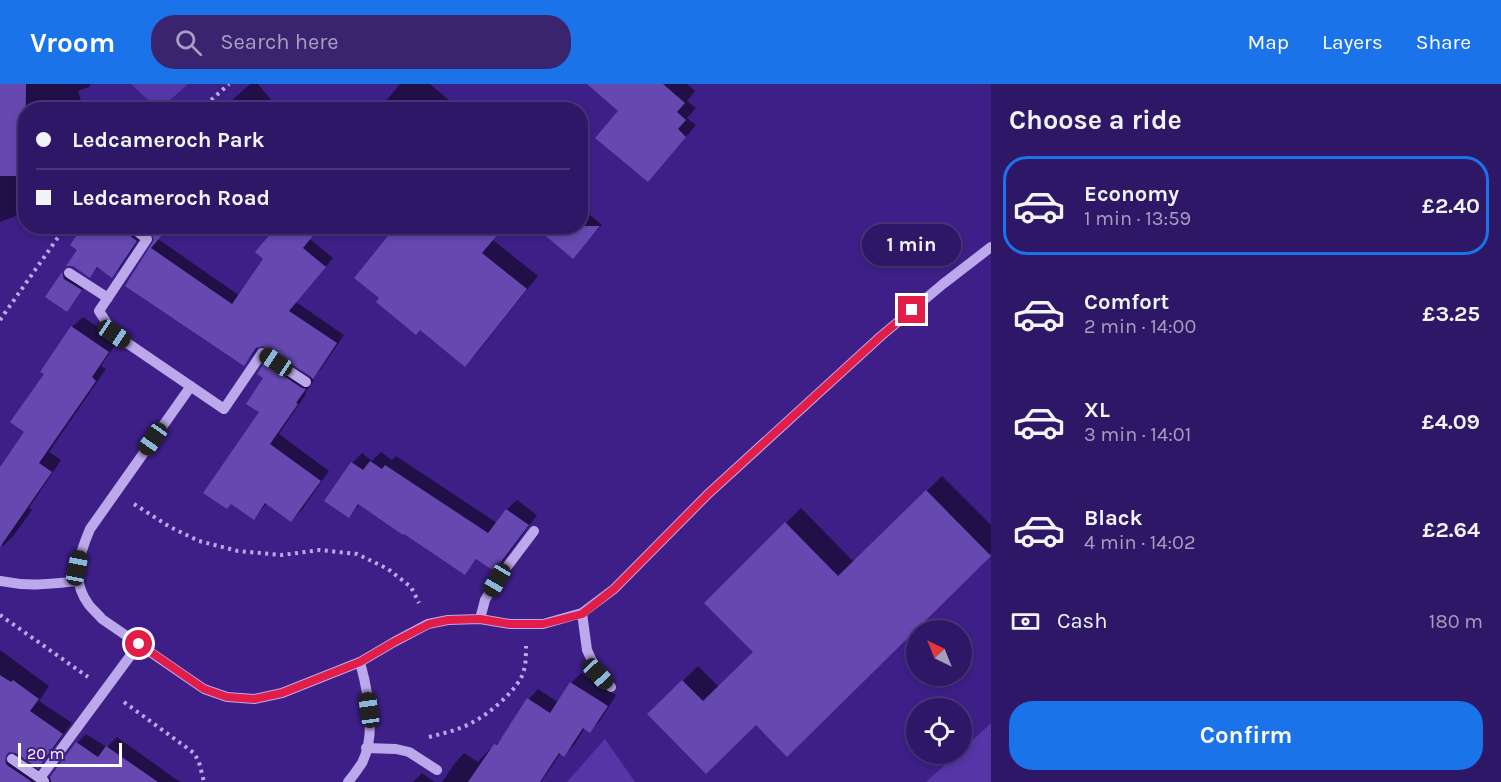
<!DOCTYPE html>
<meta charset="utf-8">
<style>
:root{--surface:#2e1766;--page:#3a246f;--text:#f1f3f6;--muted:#a79fbf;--line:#49367a;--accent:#1a73e8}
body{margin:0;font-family:Karla,sans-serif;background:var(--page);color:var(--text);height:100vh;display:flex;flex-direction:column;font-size:22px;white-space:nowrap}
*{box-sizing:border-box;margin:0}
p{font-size:20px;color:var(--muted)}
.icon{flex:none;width:33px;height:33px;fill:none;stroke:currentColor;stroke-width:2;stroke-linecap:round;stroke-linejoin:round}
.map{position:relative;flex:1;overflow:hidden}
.panel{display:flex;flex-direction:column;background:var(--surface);width:510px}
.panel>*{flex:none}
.banner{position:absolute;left:18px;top:18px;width:570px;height:132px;border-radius:24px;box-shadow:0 3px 9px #0003,0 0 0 2px var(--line);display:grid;align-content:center;height:132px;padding:0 18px;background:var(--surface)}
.needle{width:39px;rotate:317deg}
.controls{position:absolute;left:906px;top:536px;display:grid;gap:12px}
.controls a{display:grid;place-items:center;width:66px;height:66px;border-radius:50%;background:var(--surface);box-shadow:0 3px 9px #0003,0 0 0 2px var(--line);font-size:30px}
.scale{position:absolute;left:18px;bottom:15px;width:104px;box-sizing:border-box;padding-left:6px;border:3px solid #fff;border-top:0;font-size:16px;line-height:21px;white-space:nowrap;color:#fff;-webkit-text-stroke:4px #3e1f88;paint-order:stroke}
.end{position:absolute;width:27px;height:27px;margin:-14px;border:8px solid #e11d48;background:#fff;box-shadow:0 0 0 3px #fff}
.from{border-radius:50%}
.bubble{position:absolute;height:42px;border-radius:21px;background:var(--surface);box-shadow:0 3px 9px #0003,0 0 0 2px var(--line);font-size:20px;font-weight:700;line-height:42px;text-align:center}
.car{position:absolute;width:18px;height:36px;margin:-18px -9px;border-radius:8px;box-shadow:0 0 4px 2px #0007;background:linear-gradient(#222 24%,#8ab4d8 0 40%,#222 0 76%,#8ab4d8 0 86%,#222 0)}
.banner b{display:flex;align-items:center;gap:21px;height:57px;font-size:22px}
.banner b+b{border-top:2px solid var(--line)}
.banner i{width:15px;height:15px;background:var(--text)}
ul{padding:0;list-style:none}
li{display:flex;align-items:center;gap:18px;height:99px;margin:0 12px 9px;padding:0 6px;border:3px solid transparent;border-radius:24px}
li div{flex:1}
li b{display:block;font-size:22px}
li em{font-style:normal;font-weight:700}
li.selected{border-color:var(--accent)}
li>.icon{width:54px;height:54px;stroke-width:1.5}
h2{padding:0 18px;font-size:27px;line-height:72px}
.pay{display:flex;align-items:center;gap:15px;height:66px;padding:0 18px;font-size:22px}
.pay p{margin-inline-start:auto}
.action{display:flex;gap:12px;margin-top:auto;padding:12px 18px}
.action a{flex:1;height:69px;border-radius:24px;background:var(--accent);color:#fff;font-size:24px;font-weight:700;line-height:69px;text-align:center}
header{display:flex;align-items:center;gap:36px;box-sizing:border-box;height:84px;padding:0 30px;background:var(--accent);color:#fff}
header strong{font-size:28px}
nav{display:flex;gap:33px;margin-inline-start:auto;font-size:21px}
.search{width:420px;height:54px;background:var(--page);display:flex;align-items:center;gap:15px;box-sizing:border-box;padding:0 21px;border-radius:24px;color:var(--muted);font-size:22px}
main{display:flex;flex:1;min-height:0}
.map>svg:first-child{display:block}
.green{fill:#5636a7}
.shadow{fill:#0007}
.building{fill:#6648b0}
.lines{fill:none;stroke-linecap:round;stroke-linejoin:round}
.path{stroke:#bca9eb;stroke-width:4;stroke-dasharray:3 4.5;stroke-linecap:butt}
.minor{stroke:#bca9eb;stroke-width:10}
.route{stroke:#e11d48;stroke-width:8}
</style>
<header>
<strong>Vroom</strong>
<div class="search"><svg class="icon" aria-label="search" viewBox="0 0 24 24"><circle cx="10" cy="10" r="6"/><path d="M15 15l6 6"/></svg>Search here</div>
<nav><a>Map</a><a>Layers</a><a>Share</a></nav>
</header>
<main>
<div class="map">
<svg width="991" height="698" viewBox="0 0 991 698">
<rect width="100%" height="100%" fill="#3e1f88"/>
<!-- green -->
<path class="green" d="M131,0H188L159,26Z
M991,639V698H926L958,669H962V666Z
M605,655L635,698H567Z"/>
<!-- shadow -->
<path class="shadow" d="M0,0H91L89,3L78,7L84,26H26V128L0,138Z
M250,0H258L273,18L266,26H221Z
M400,0H430L461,26H394L385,18Z
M591,0H687L695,7L687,17L696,24L687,34L696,41L658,85L621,27Z
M580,123L602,141L573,173L580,142Z
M94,142H137L144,148L120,184L112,192L99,183L90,192Z
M169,142L158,155L240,212L310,155L333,174L296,218L344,251L321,285L313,293L263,260L259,262L252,272L244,280L127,202L156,156L153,148Z
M493,156L538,192L477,269L465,281L420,245L378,218Z
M67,185L86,200L72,221L47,213Z
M83,233L118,257L101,282L106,285L49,368L61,376L29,424L32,426L14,451L3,462L0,459V391L26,347L46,290L72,243Z
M275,271L314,296L305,309L306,310L279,350L329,387L301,427L291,436L267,419L254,434L261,328L265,294V280Z
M381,368L392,376L396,372L497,439L507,425L517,416L537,431L504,476L494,485L478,474L465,489L360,420L349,432L352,379L362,369L372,377Z
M942,392L991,441V469L787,670L756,639L649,630L698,582L719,603L755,568L706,519L801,424L854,478Z
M0,566L49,602L39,617L72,639L48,672L38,682L0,656Z
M581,589L616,611L600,637L590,647L585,644L574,661L564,671L561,669L541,698H442L455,679L464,669L478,678L482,673L492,663L493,664L505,651L529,615L538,605L559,619L572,598Z
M86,650L107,663L117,653L180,698H78L67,690L62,698H0V686L15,669L17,672L51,695L77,659Z
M422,689L435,698H413Z"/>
<!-- building -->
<path class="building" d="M0,0H26L25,92H0Z
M587,0H663L685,19L677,28L686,36L678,45L686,53L648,98L595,54L618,27Z
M83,142H123L125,148L137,157L112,194L97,183L90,194L73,182H66L77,166L70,161Z
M143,142H170L151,164L232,220L263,175L255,168L277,142H321L303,164L326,183L289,227L337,259L313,295L310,292L263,262L256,264L244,282L125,202L154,156L152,149Z
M396,142H505L482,169L527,205L465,283L420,246L416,251L376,218L379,214L354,194Z
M534,142H600L573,175Z
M62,188L64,195L82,206L67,228L45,213Z
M71,242L109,268L92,293L96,297L39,379L52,388L0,463V383L24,348L10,338L44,290L40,288Z
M264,279L302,304L306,305L296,319L298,320L270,360L321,397L291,438L265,419L254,436L231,420L227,425L203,409L259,328L246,320L263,294L257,290Z
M370,377L382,385L385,381L488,449L506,425L529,441L494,487L476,475L465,491L404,450L403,451L358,420L349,434L324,417L351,378L363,386Z
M926,406L991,472L787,673L756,641L706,690L647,630L682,596L703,617L753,568L704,519L785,438L838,492Z
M0,591L11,598L13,596L39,615L30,627L63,650L38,684L16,669L9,668L6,671L5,678L7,681L32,698H0Z
M570,598L608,622L590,649L583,644L564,673L559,669L540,698H468L494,660L497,661L527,614L550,629Z
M76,658L98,673L106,662L158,698H51L50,693Z"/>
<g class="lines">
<!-- path -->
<path class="path" d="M200,26L229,0
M0,236L66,142
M134,420L170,443L199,457L238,467L282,471L320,466L357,470L388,485L411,503L419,519
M0,531L88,593
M124,618L194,669L199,678L204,698
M429,653C444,649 459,646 473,638C489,630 512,610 521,594C526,584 526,573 526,562"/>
<!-- minor -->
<path class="minor" d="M130,142L147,155L99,227L114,250L224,325L262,269L306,298
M69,189L108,214
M191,302L90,445C79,471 70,496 89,521C93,526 98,530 102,535L204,605L227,613L254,615L282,609L360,578L394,558L428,540L448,536L480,535L510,540H543L582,529L614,505L708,410L881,252L943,200L991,163
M0,497C29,503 50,500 78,497
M582,529L587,566L598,590L611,603
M480,535L485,516L497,496L534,447
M366,664L396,665L409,668L437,686
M12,675L44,697
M40,694L139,560
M348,698C353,692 358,685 362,679C377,650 368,607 360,578"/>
</g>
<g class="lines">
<!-- route -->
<path class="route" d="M139,560L204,605L227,613L254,615L282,609L360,578L394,558L429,540L448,536L480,535L510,540H543L582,530L614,505L708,410L881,252L912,226"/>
</g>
</svg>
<div class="controls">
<a><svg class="needle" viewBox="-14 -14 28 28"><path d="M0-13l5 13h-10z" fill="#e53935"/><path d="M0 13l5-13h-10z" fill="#a79fbf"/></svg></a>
<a><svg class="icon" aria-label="locate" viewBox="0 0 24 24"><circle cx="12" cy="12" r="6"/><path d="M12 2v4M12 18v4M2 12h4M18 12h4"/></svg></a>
</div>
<div class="scale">20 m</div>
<i class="end from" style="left:139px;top:560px"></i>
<i class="end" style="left:912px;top:226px"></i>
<div class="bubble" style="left:862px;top:140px;width:99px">1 min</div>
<i class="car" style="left:114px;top:250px;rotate:124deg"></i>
<i class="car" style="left:276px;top:278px;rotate:304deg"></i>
<i class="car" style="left:153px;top:355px;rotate:215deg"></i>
<i class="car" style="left:77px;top:484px;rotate:11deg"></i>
<i class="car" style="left:497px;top:496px;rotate:210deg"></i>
<i class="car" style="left:598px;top:590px;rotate:137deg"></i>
<i class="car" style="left:369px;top:626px;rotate:352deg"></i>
<div class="banner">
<b><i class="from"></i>Ledcameroch Park</b>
<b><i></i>Ledcameroch Road</b>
</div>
</div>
<section class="panel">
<h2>Choose a ride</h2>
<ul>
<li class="selected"><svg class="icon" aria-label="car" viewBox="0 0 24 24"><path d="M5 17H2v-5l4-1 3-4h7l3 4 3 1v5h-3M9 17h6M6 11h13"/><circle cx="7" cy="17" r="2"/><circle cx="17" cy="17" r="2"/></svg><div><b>Economy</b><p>1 min · 13:59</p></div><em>£2.40</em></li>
<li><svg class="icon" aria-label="car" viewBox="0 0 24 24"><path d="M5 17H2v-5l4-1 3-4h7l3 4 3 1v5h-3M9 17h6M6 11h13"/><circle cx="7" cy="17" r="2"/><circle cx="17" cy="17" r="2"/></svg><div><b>Comfort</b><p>2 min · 14:00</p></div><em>£3.25</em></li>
<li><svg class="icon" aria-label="car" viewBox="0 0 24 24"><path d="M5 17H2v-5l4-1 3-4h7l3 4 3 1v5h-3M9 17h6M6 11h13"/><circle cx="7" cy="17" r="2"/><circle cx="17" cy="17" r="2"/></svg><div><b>XL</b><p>3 min · 14:01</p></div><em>£4.09</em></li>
<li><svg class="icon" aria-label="car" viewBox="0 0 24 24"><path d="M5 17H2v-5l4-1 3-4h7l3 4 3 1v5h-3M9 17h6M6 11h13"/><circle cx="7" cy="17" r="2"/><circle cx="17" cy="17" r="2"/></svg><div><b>Black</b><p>4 min · 14:02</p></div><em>£2.64</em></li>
</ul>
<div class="pay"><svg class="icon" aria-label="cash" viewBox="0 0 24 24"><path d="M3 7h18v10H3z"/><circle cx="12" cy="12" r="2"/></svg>Cash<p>180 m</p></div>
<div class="action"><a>Confirm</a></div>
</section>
</main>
